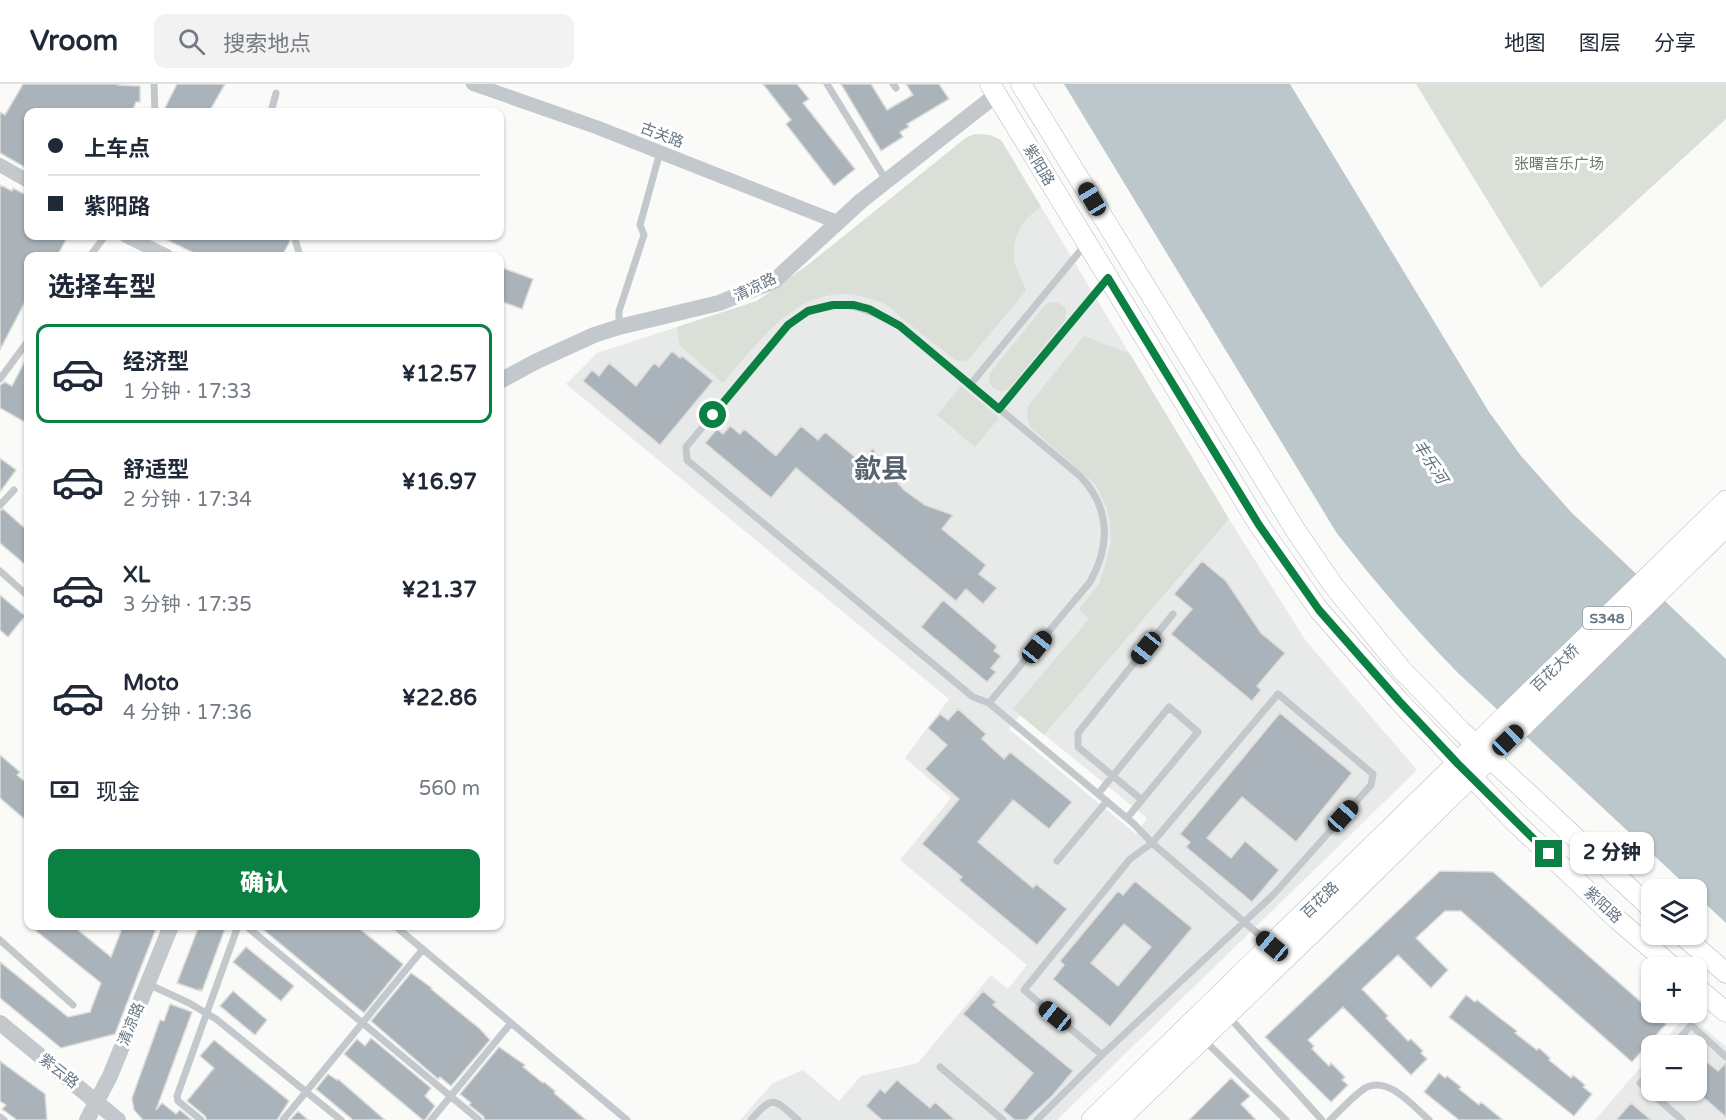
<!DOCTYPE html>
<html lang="zh">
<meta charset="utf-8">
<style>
:root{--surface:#fff;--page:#f2f2f3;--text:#1f2937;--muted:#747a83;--line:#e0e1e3;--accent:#0b8043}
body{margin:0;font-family:"Varela Round","Noto Sans SC",sans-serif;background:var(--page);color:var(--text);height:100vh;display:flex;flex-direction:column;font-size:22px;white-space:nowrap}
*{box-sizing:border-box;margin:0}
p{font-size:20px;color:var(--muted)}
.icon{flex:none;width:33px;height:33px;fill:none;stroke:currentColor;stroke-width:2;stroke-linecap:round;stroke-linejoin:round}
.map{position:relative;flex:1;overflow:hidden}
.sheet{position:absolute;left:24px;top:168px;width:480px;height:678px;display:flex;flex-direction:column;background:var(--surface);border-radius:12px;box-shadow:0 2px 4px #0004}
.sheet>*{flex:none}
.top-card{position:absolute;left:24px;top:24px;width:480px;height:132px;border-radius:12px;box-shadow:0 2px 4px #0004;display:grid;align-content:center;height:132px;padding:0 24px;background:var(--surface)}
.buttons{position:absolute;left:1641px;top:795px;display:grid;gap:12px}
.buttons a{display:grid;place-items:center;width:66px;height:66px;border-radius:12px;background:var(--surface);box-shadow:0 2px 4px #0004;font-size:30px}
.end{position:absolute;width:27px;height:27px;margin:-14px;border:8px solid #0b8043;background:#fff;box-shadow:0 0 0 3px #fff}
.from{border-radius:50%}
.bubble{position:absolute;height:42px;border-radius:12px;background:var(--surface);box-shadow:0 2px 4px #0004;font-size:20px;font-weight:800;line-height:42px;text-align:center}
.car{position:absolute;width:18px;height:36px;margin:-18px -9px;border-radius:8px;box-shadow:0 0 4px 2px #0007;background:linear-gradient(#222 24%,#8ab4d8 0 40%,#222 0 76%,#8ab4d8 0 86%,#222 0)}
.top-card b{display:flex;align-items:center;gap:21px;height:57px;font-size:22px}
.top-card b+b{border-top:2px solid var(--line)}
.top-card i{width:15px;height:15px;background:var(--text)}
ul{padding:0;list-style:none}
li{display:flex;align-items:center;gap:18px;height:99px;margin:0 12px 9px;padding:0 12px;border:3px solid transparent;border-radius:12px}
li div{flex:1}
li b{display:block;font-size:22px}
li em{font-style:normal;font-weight:800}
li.selected{border-color:var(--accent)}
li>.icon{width:54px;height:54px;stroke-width:1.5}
h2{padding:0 24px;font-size:27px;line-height:72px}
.pay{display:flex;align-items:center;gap:15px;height:66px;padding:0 24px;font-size:22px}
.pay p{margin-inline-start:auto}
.primary-button{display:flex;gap:12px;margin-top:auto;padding:12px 24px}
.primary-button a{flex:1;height:69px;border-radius:12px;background:var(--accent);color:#fff;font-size:24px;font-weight:800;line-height:69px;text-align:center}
header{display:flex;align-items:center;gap:36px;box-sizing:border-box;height:84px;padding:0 30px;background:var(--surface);border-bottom:2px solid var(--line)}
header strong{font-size:28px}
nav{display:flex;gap:33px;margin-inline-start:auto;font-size:21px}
.search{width:420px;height:54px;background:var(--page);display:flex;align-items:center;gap:15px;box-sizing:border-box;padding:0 21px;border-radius:12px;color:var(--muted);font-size:22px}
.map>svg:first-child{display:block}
.built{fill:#e8e9e9;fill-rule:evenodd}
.green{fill:#dadfd7}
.water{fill:#bbc7cb}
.building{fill:#aab3b9;stroke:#dcdcda;stroke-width:1.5;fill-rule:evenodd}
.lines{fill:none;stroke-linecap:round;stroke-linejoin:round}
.secondary-casing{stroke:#b3babf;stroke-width:21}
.primary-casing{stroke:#b5babe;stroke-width:22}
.service{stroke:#c3c8cc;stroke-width:7}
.minor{stroke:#c3c8cc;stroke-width:14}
.tertiary{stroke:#c3c8cc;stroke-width:16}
.secondary{stroke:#fff;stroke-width:20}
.primary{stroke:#fff;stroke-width:21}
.route{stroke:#0b8043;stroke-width:8}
.labels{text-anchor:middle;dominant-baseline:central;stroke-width:6;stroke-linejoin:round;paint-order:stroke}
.shield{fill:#fff;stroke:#939fa8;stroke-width:1.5}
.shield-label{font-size:14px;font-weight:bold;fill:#657683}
.street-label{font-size:15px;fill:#657683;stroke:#fff}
.park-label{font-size:15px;fill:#687a64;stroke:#fff}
.water-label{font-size:16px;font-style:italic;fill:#60757c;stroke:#fff}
.town-label{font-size:27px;font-weight:bold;fill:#57646e;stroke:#fff}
</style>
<header>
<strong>Vroom</strong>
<div class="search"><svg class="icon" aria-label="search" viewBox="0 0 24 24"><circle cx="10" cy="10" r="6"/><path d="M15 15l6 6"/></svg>搜索地点</div>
<nav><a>地图</a><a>图层</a><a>分享</a></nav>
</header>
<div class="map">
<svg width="1726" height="1036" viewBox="0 0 1726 1036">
<rect width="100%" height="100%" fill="#fafaf8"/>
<!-- built -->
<path class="built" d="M975,50L990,51L1001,56L1229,435L1306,557L1417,686L1057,1036H740L773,999L803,986L839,1017L861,992L918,979L991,891L1008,905L1027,881L900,776L951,714L905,674L949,615L566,300L597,269L757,217L809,180L967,53ZM1020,631L1147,734L1136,750L1009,645Z
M1688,930L1726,963V1036H1595L1651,971L1652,1006H1696V962L1660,961Z"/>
<!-- green -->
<path class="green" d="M1416,0H1726V35L1541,204Z
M975,50L990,51L1001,56L1041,123C1021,135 1010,157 1015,180C1018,189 1023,199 1026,207L967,277L955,276C938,262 921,249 904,236C897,230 890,222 882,219C809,186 765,250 723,299L680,262L677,243L757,217L809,180L967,53Z
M1050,218L1059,219L1066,224L1065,236L1009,305L1001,307L993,304L989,297L990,289L1046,220Z
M1084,252L1130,270L1229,435L1044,651L1013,625L1089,535L1079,525L1099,500L1104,485L1111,458L1110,437L1107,424L1096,401L1030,343L1027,332L1028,322Z
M961,302L999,334L975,363L937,331Z"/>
<!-- water -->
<path class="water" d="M1064,0H1290L1489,328L1521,372L1571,428L1726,575V839L1697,812L1696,806L1690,805L1458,589C1414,544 1374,497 1336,448Z"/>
<!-- building -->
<path class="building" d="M23,0H119L118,1L140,2V18H136L132,28H28V85L0,69V28L5,31Z
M177,0H225L209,28H174L165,24Z
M763,0H797L809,15L803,19L855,85L834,102L786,40L791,36Z
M841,0H871L887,26L913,11L906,0H939L949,15L907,40L909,43L900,48L903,53L881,67Z
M0,101L12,107L13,104L28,112V152H68L57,172H28V212L0,266Z
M159,152H288L290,157L282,172H200Z
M500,183L533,195L522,225L500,217Z
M672,267L680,274L682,272L713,297L660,361L583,297L592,286L599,292L609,279L636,302L654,279L659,283Z
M28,271V340L0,324V301L5,298L12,302Z
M730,342L740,350L744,345L776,372L801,342L818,356L825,348L861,378L873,364L883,382L904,406L925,421L953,431L942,445L986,481L979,490L997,504L983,520L966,505L956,517L796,384L771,414L705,359L717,345L723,350Z
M0,374L16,386L0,408Z
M3,425L28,447V483L0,459V427Z
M1202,477L1226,497L1261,549L1285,569L1257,602L1261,606L1252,617L1171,550L1192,525L1174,510Z
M0,511L25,532L8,553L0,546Z
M943,516L997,562L994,567L1001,572L991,584L996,588L987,598L921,543Z
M958,625L986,650L982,655L1004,675L1010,668L1072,718L1049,745L1013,716L978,758L1033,804L1036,800L1067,825L1037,861L959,796L962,793L922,760L959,715L925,685L947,661L928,644L940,630L948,636Z
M1280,629L1352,689L1296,758L1242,713L1207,754L1231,774L1245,757L1279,786L1252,818L1186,763L1190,758L1180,750Z
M0,671L20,688L17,691L28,700V738L0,714Z
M1440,787L1493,788L1666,940L1632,978L1461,827H1445L1416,854L1448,886L1431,904L1398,871L1362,905L1388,932L1386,934L1408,957L1411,955L1423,967L1421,969L1427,975L1411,991L1343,923L1308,956L1314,962L1312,965L1329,982L1331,979L1345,993L1342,996L1348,1001L1331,1018L1265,953Z
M1135,797L1192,844L1110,943L1053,895L1064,881L1060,877L1118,807L1123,811ZM1124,840L1151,863L1118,902L1091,879Z
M30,842H73L111,873L123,842H157L115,950L61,964L0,914V878L68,933L90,928L101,899Z
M199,842H226L202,907L200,905V907L177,899Z
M259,842H356L403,880L402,882L364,929Z
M246,863L294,902L281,917L233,878Z
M411,889L432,904L431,905L480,945L490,956L451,1002L440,993L438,995L371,937Z
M233,907L267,936L255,951L220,922Z
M983,907L996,918L993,921L1073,987L1053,1011L1026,1036H1015L1003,1026L1033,989L963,930Z
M1466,911L1475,918L1477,916L1501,935L1517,947L1515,949L1537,966L1539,964L1550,974L1549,976L1571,994L1573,991L1585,1001L1583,1003L1592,1010L1574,1032L1449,933Z
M170,920L192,928L156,1026L162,1019L176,1030L180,1026L192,1036H143L134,1026L132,1014L160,936L164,937Z
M371,954L431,1004L425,1012L435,1022L425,1036H423L344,970L357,955L365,962Z
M214,956L289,1017L277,1036H207L205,1032L187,1017L214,984L200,972Z
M499,963L525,981L523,983L543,999L544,998L555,1007L554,1009L586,1036H485L483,1032L469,1021L471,1019L460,1010Z
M1696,969L1718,987L1726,979V1033L1696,1007Z
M0,977L45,1010L47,1036H17L2,1025L6,1021L0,1017Z
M1439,989L1445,994L1447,992L1461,1003L1459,1005L1479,1021L1481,1018L1503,1036H1459L1424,1008Z
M328,990L337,996L338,995L385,1036H353L316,1005Z
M1231,994L1250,1012L1241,1020L1256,1036H1189Z
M897,996L930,1024L935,1018L955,1036H882L866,1022L880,1005L885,1009Z
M1631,1019L1651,1036H1616Z
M298,1027L308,1036H290Z"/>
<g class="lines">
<!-- secondary casing -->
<g class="secondary-casing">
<path id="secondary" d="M990,0L1259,441L1319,526L1399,617L1514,737L1618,836L1674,884
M1021,0L1296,447L1333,501L1402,586L1461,647L1652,825
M1681,850L1726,889
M1696,903L1726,928"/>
</g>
<!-- primary casing -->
<g class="primary-casing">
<path id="primary" d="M1092,1036L1726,417
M1118,1036L1331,830L1726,442"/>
</g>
<!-- service -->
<path class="service" d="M154,0L155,28
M827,0L886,96
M893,0L896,4
M271,28L276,9
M294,152L300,172
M90,172L105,152
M619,243V227L644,151L640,141L660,68
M0,295L28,257
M970,301L1085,161
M999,325L1107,195
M0,421L14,406
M0,487L28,512
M989,619L1090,498C1111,461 1110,423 1080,392L900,242C855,217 819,208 780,250L686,363L687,376L973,613L989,619L1134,740L1152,759L1270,860
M1098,710L1169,623L1198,648L1127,734
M1142,716L1078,663V649L1173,530
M1057,777L1107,717
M246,842L479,1036
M395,842L627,1036
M0,856L73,921
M148,900L189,919L216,935L341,1036
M1229,933L1322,1036
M1204,956L1286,1036
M1673,962L1691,941L1726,973
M940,983L1003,1036
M1652,986L1640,999L1682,1036
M0,1033L4,1036
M201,1036L178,1017L177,1012L238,842
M283,1036L423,865
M431,1036L511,939
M751,1036C773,1010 774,1015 798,1036
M1037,1036L1102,971L1274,810L1371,701L1373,690L1278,610L1152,759L1130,775L1024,906L1102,971
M1330,1036C1341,1026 1353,1012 1365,1004C1388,991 1414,1023 1429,1036"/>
<!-- minor -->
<path class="minor" d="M473,0L596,43L837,138
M0,81L28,97
M126,152L167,172"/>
<!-- tertiary -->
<path class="tertiary" d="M500,297L535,278L594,251L619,243L719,219L774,197L861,117L996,11
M0,939L118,1036
M87,1036L110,992L171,842"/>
<!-- secondary -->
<use href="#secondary" class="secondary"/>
<!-- primary -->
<use href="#primary" class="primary"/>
</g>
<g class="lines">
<!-- route -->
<path class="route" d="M713,331L788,241L808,227L833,221H854L869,225L900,242L999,325L1108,194L1259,441L1319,526L1399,617L1458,680L1549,770"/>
</g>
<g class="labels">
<!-- shield labels -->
<rect class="shield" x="1583" y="523" width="48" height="22" rx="4.5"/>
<g class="shield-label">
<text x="1607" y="534">S348</text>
</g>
<!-- street labels -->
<g class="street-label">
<text transform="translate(662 51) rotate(21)">古关路</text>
<text transform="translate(1039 81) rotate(59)">紫阳路</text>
<text transform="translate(755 203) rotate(-26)">清凉路</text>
<text transform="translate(1555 584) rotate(-44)">百花大桥</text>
<text transform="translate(1320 816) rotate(-44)">百花路</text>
<text transform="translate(1603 821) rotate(43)">紫阳路</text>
<text transform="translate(131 940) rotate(-68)">清凉路</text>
<text transform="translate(59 987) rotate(39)">紫云路</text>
</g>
<!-- park labels -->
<g class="park-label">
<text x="1559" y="80">张曙音乐广场</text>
</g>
<!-- water labels -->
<g class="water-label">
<text transform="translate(1430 378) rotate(57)">丰乐河</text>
</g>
<!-- town labels -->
<g class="town-label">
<text x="881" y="385">歙县</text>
</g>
</g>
</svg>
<div class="buttons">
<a><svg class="icon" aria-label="layers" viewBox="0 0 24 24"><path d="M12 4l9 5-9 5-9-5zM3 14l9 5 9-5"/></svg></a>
<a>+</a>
<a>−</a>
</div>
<i class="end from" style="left:713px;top:331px"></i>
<i class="end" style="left:1549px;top:770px"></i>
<div class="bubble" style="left:1570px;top:748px;width:84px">2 分钟</div>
<i class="car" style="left:1092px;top:115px;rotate:329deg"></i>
<i class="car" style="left:1037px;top:563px;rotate:39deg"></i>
<i class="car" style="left:1146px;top:564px;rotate:219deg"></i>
<i class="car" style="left:1508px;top:656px;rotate:46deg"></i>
<i class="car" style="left:1343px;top:732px;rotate:42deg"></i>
<i class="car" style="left:1272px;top:862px;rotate:310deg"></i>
<i class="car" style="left:1055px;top:932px;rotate:309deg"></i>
<div class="top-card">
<b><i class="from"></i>上车点</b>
<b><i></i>紫阳路</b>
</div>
<section class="sheet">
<h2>选择车型</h2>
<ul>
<li class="selected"><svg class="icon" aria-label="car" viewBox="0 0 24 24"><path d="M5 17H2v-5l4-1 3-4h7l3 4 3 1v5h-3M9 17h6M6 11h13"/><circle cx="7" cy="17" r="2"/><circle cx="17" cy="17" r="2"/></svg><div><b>经济型</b><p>1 分钟 · 17:33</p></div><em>¥12.57</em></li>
<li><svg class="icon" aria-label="car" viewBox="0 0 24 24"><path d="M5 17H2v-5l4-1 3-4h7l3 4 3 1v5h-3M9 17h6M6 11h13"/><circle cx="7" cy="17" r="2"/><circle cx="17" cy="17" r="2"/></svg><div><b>舒适型</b><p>2 分钟 · 17:34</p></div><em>¥16.97</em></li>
<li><svg class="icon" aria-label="car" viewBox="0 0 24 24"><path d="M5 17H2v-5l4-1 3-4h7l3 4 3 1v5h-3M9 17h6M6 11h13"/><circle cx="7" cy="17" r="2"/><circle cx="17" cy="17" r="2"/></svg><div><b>XL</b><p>3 分钟 · 17:35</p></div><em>¥21.37</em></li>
<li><svg class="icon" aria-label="car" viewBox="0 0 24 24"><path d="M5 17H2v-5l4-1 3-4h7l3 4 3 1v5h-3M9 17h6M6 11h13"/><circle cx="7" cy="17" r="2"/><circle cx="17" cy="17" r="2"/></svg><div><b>Moto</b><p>4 分钟 · 17:36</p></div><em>¥22.86</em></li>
</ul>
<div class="pay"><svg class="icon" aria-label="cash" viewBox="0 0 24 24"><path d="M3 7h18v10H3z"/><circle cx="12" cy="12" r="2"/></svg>现金<p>560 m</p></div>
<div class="primary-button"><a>确认</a></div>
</section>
</div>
